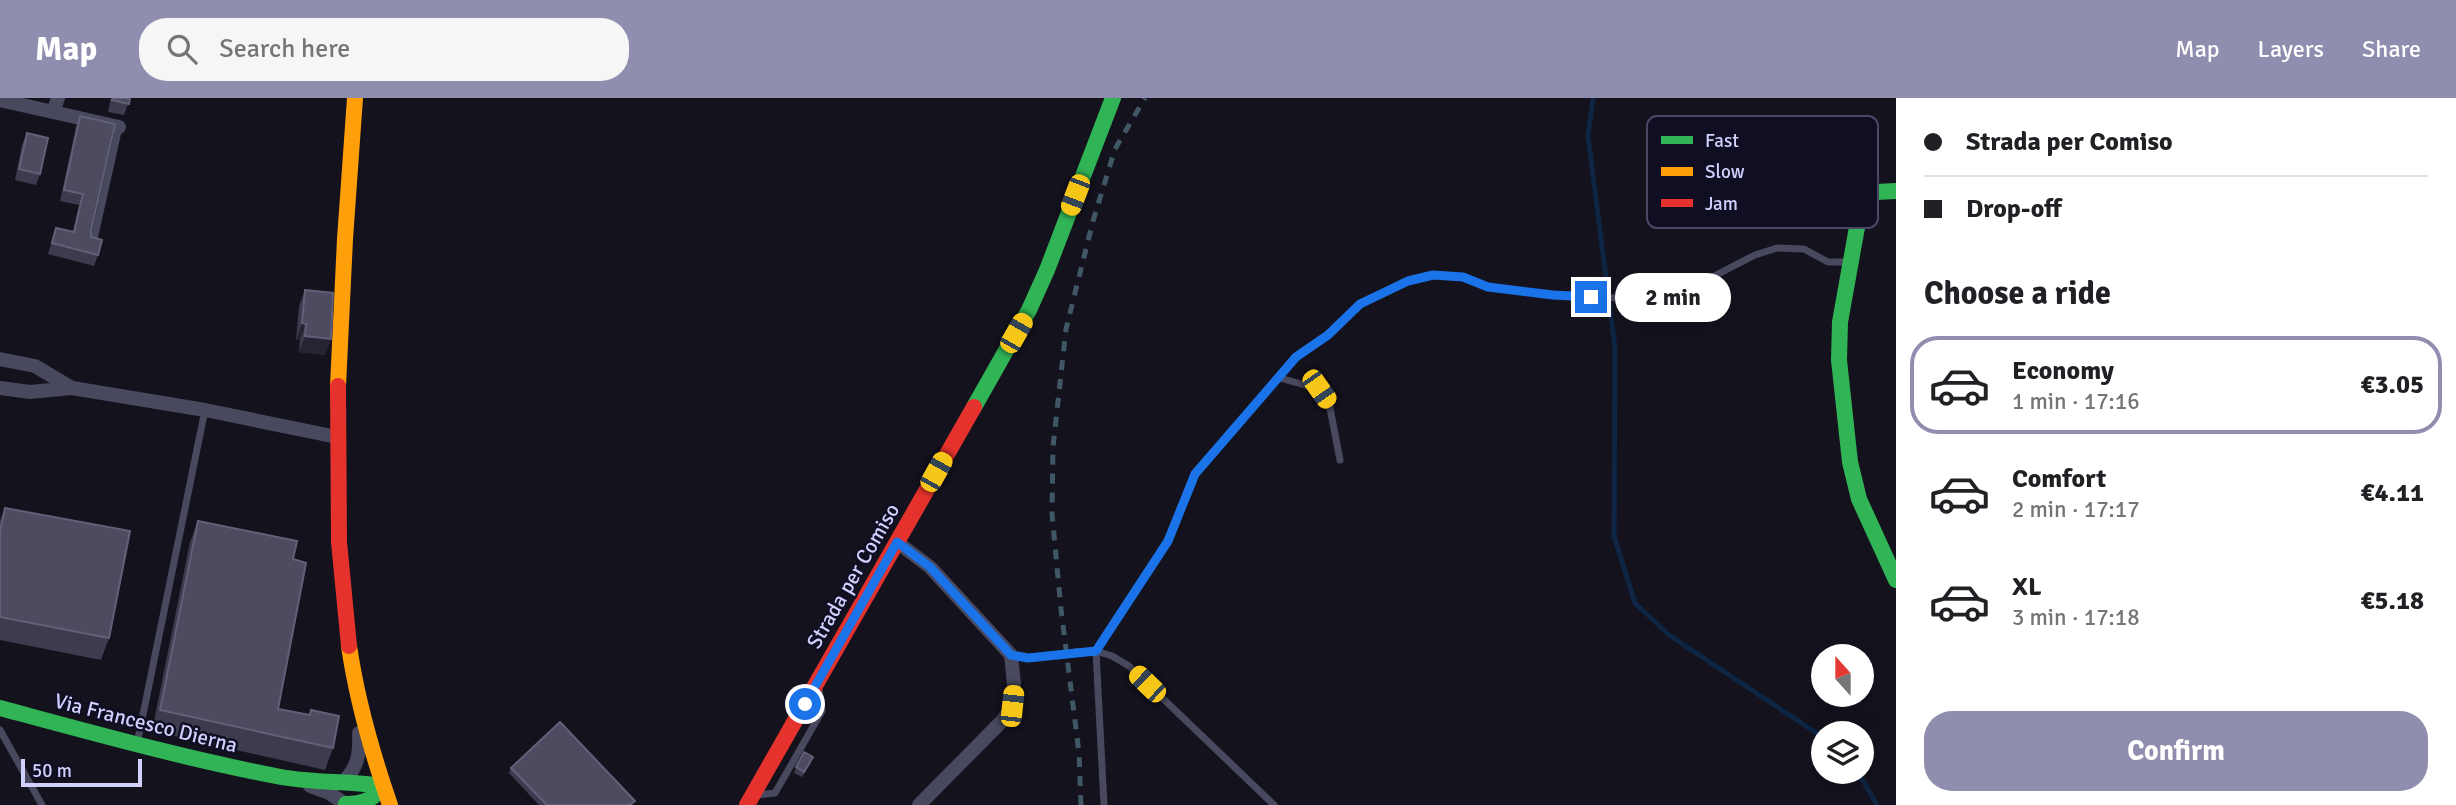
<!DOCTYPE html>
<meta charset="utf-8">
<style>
:root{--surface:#fff;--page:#f6f6f6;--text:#202124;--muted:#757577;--line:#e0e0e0;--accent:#908eaf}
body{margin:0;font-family:Signika,sans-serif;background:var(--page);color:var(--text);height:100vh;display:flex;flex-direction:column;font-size:26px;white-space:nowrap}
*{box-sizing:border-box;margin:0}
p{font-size:23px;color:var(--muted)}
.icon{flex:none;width:38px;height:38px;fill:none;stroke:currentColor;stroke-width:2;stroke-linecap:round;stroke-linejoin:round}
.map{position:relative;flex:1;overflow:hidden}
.drawer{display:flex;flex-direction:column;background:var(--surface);width:560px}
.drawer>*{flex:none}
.guide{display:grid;align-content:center;height:154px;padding:0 28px;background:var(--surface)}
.needle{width:46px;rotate:339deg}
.controls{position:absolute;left:1811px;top:546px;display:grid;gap:14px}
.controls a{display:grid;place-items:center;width:63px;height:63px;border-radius:50%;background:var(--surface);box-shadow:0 7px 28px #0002;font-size:35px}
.scale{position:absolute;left:21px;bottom:18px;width:121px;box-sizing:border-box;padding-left:7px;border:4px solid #d2d0fe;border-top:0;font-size:19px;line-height:24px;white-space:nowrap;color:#d2d0fe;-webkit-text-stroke:5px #100e22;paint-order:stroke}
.end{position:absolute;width:32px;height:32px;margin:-16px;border:9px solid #1a73e8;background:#fff;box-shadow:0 0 0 4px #fff}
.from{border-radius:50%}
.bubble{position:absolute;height:49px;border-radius:24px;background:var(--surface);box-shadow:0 7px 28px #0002;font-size:23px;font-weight:700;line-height:49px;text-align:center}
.car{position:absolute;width:21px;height:42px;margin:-21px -10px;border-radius:9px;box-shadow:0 0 5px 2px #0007;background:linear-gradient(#f5c518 24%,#345 0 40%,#f5c518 0 76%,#345 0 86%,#f5c518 0)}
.guide b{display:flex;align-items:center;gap:24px;height:66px;font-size:26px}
.guide b+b{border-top:2px solid var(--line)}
.guide i{width:18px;height:18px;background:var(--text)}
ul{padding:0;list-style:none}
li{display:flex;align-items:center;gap:21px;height:98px;margin:0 14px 10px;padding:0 14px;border:4px solid transparent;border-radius:28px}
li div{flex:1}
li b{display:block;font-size:26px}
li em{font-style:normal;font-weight:700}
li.current{border-color:var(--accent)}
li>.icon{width:63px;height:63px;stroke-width:1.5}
h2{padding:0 28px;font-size:32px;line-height:84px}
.action{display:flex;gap:14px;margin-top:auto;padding:14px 28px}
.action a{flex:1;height:80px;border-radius:28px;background:var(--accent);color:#fff;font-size:28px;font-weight:700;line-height:80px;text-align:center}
header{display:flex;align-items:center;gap:42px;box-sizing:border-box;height:98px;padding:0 35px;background:var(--accent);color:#fff}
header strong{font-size:33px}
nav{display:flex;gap:38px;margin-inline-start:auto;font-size:24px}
.search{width:490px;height:63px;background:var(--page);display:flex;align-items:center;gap:18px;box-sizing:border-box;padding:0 24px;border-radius:28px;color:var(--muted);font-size:26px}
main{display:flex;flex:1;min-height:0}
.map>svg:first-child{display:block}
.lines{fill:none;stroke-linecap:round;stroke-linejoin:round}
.stream{stroke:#0e2543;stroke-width:5}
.lane{stroke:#48485e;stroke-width:7}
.street{stroke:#48485e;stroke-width:14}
.fast{stroke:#30b455;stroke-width:16}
.slow{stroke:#ff9f0a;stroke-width:16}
.jam{stroke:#e5322d;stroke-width:16}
.rail{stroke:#405866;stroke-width:5;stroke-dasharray:10 9;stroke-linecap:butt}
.lane-bridge{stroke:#48485e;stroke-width:7}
.wall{fill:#3d3b4d}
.shaded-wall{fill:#262432}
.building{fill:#4d4b60;stroke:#626079;stroke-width:2}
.route{stroke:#1a73e8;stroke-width:9}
.labels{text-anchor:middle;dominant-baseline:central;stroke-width:5;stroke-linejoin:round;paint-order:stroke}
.street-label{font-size:21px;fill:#d2d0fe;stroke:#100e22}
.key{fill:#100e22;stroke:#4a4864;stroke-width:2}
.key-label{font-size:19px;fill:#d2d0fe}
</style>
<header>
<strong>Map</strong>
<div class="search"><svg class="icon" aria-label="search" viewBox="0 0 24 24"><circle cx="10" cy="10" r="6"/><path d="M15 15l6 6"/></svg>Search here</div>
<nav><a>Map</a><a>Layers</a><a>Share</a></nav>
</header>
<main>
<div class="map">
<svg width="1896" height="707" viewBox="0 0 1896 707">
<rect width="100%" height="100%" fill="#14121d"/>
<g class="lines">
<!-- stream -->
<path class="stream" d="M1593,0L1588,38L1615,250L1614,438L1635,505L1669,537L1824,640
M1858,674L1877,707"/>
<!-- lane -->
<path class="lane" d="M93,146L119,29
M1280,280L1319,291L1329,305L1340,362
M1076,554L1096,553L1168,443L1195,376L1296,259L1328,237L1360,206L1408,183L1433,177L1463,179L1488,189L1553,197L1618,200L1638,205L1659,201L1687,192L1755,157L1777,150L1804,151L1828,164H1849
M1011,557L1028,560L1048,558
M0,632L42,707
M137,646L205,312
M757,697L775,695L822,613L819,591
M1104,707L1096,553L1112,558L1129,568L1274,707"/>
<!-- street -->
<path class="street" d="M0,2L53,14L58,0
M53,14L119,29
M0,261L35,268L72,290
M0,290L30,294L72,290L205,312L337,339
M897,444L930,469L1011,557L1014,586L1012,608L1003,622L919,707
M342,685C358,670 360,656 359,635
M310,688L329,695L347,707"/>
<!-- fast -->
<path class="fast" d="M1896,93L1876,94L1861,107L1840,224L1839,262L1850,364L1859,401L1896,482
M974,309L1029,212L1047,172L1113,0
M0,610C93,635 186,661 281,679C315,685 348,683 382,688C374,702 362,706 346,706"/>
<!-- slow -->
<path class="slow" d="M338,288L345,141L355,0
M349,548C357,603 372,655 390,707"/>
<!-- jam -->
<path class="jam" d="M338,288L339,444L349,548
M747,707L974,309"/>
<!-- rail -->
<path class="rail" d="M1081,707L1079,655L1061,511L1052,416L1053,349L1066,231L1093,123L1115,51L1145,0"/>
<!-- lane-bridge -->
<path class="lane-bridge" d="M1048,558L1076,554"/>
</g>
<!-- wall -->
<path class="wall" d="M111,0H130L124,17L108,14Z
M80,18L91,139L98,157L94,168L48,156L56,130L73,134L79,107L60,103L76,29Z
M27,35L40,76L36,87L15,82L22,47Z
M305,192L331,241L325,257L299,254L300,242H296L299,208Z
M5,410L109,540L101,562L0,542V422Z
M198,423L293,461L278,611L309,617L311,612L333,650L325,672L152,633L190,444Z
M811,665L802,679L794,675L796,669Z
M511,670L633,707H539L509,675Z"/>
<!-- shaded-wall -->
<path class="shaded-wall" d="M302,225L306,226L300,242H296Z
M305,238L331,241L325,257L299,254Z"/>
<!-- building -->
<path class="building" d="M113,0H130L129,6L112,2Z
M80,18L115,26L91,133V139L102,142L98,157L52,145L56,130L74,134L83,96L64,92Z
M27,35L48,40L40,76L19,71Z
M305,192L333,195L331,241L305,238L306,226L302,225Z
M5,410L130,433L109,540L0,519V434Z
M198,423L297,443L293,461L306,465L278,611L310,617L311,612L339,618L333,650L160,612Z
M560,624L635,703L630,707H547L511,670Z
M804,654L813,659L804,674L796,669Z"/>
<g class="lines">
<!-- route -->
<path class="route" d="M805,606L897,444L930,469L1011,557L1028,560L1096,553L1168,443L1195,376L1296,259L1328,237L1360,206L1408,183L1433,177L1463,179L1488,189L1553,197L1591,199"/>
</g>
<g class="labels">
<!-- street labels -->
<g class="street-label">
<text transform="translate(853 478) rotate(-60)">Strada per Comiso</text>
<text transform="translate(146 625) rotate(14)">Via Francesco Dierna</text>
</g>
</g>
<!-- legend -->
<rect x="1647" y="18" width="231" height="112" rx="10" class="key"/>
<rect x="1661" y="38" width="32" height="8" fill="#30b455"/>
<rect x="1661" y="69" width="32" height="9" fill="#ff9f0a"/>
<rect x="1661" y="101" width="32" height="8" fill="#e5322d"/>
<g class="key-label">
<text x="1705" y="49">Fast</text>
<text x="1705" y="80">Slow</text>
<text x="1705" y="112">Jam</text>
</g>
</svg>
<div class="controls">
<a><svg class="needle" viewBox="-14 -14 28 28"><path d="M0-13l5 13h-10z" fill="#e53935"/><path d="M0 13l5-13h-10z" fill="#757577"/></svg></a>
<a><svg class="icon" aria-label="layers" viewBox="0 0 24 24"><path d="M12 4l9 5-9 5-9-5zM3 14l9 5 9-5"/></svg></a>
</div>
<div class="scale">50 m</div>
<i class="end from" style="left:805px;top:606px"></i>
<i class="end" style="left:1591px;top:199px"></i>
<div class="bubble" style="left:1615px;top:175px;width:116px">2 min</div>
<i class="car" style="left:1075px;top:97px;rotate:201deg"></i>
<i class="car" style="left:1016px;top:235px;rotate:30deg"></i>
<i class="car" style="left:1319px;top:291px;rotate:145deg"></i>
<i class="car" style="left:936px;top:374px;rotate:29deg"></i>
<i class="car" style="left:1147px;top:586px;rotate:314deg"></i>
<i class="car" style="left:1012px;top:608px;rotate:6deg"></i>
</div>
<section class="drawer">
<div class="guide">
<b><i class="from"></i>Strada per Comiso</b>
<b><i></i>Drop-off</b>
</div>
<h2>Choose a ride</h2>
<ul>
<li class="current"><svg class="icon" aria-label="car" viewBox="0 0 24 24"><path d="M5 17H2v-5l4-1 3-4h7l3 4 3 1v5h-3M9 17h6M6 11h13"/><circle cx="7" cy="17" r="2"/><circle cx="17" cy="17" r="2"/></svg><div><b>Economy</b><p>1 min · 17:16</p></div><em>€3.05</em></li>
<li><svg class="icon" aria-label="car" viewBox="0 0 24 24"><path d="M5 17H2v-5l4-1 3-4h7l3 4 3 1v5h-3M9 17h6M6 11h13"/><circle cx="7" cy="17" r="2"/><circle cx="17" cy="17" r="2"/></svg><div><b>Comfort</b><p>2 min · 17:17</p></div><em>€4.11</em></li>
<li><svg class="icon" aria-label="car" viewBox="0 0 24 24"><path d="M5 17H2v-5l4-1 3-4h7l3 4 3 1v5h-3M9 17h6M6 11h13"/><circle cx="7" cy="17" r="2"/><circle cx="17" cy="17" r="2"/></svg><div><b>XL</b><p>3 min · 17:18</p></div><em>€5.18</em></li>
</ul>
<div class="action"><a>Confirm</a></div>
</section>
</main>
